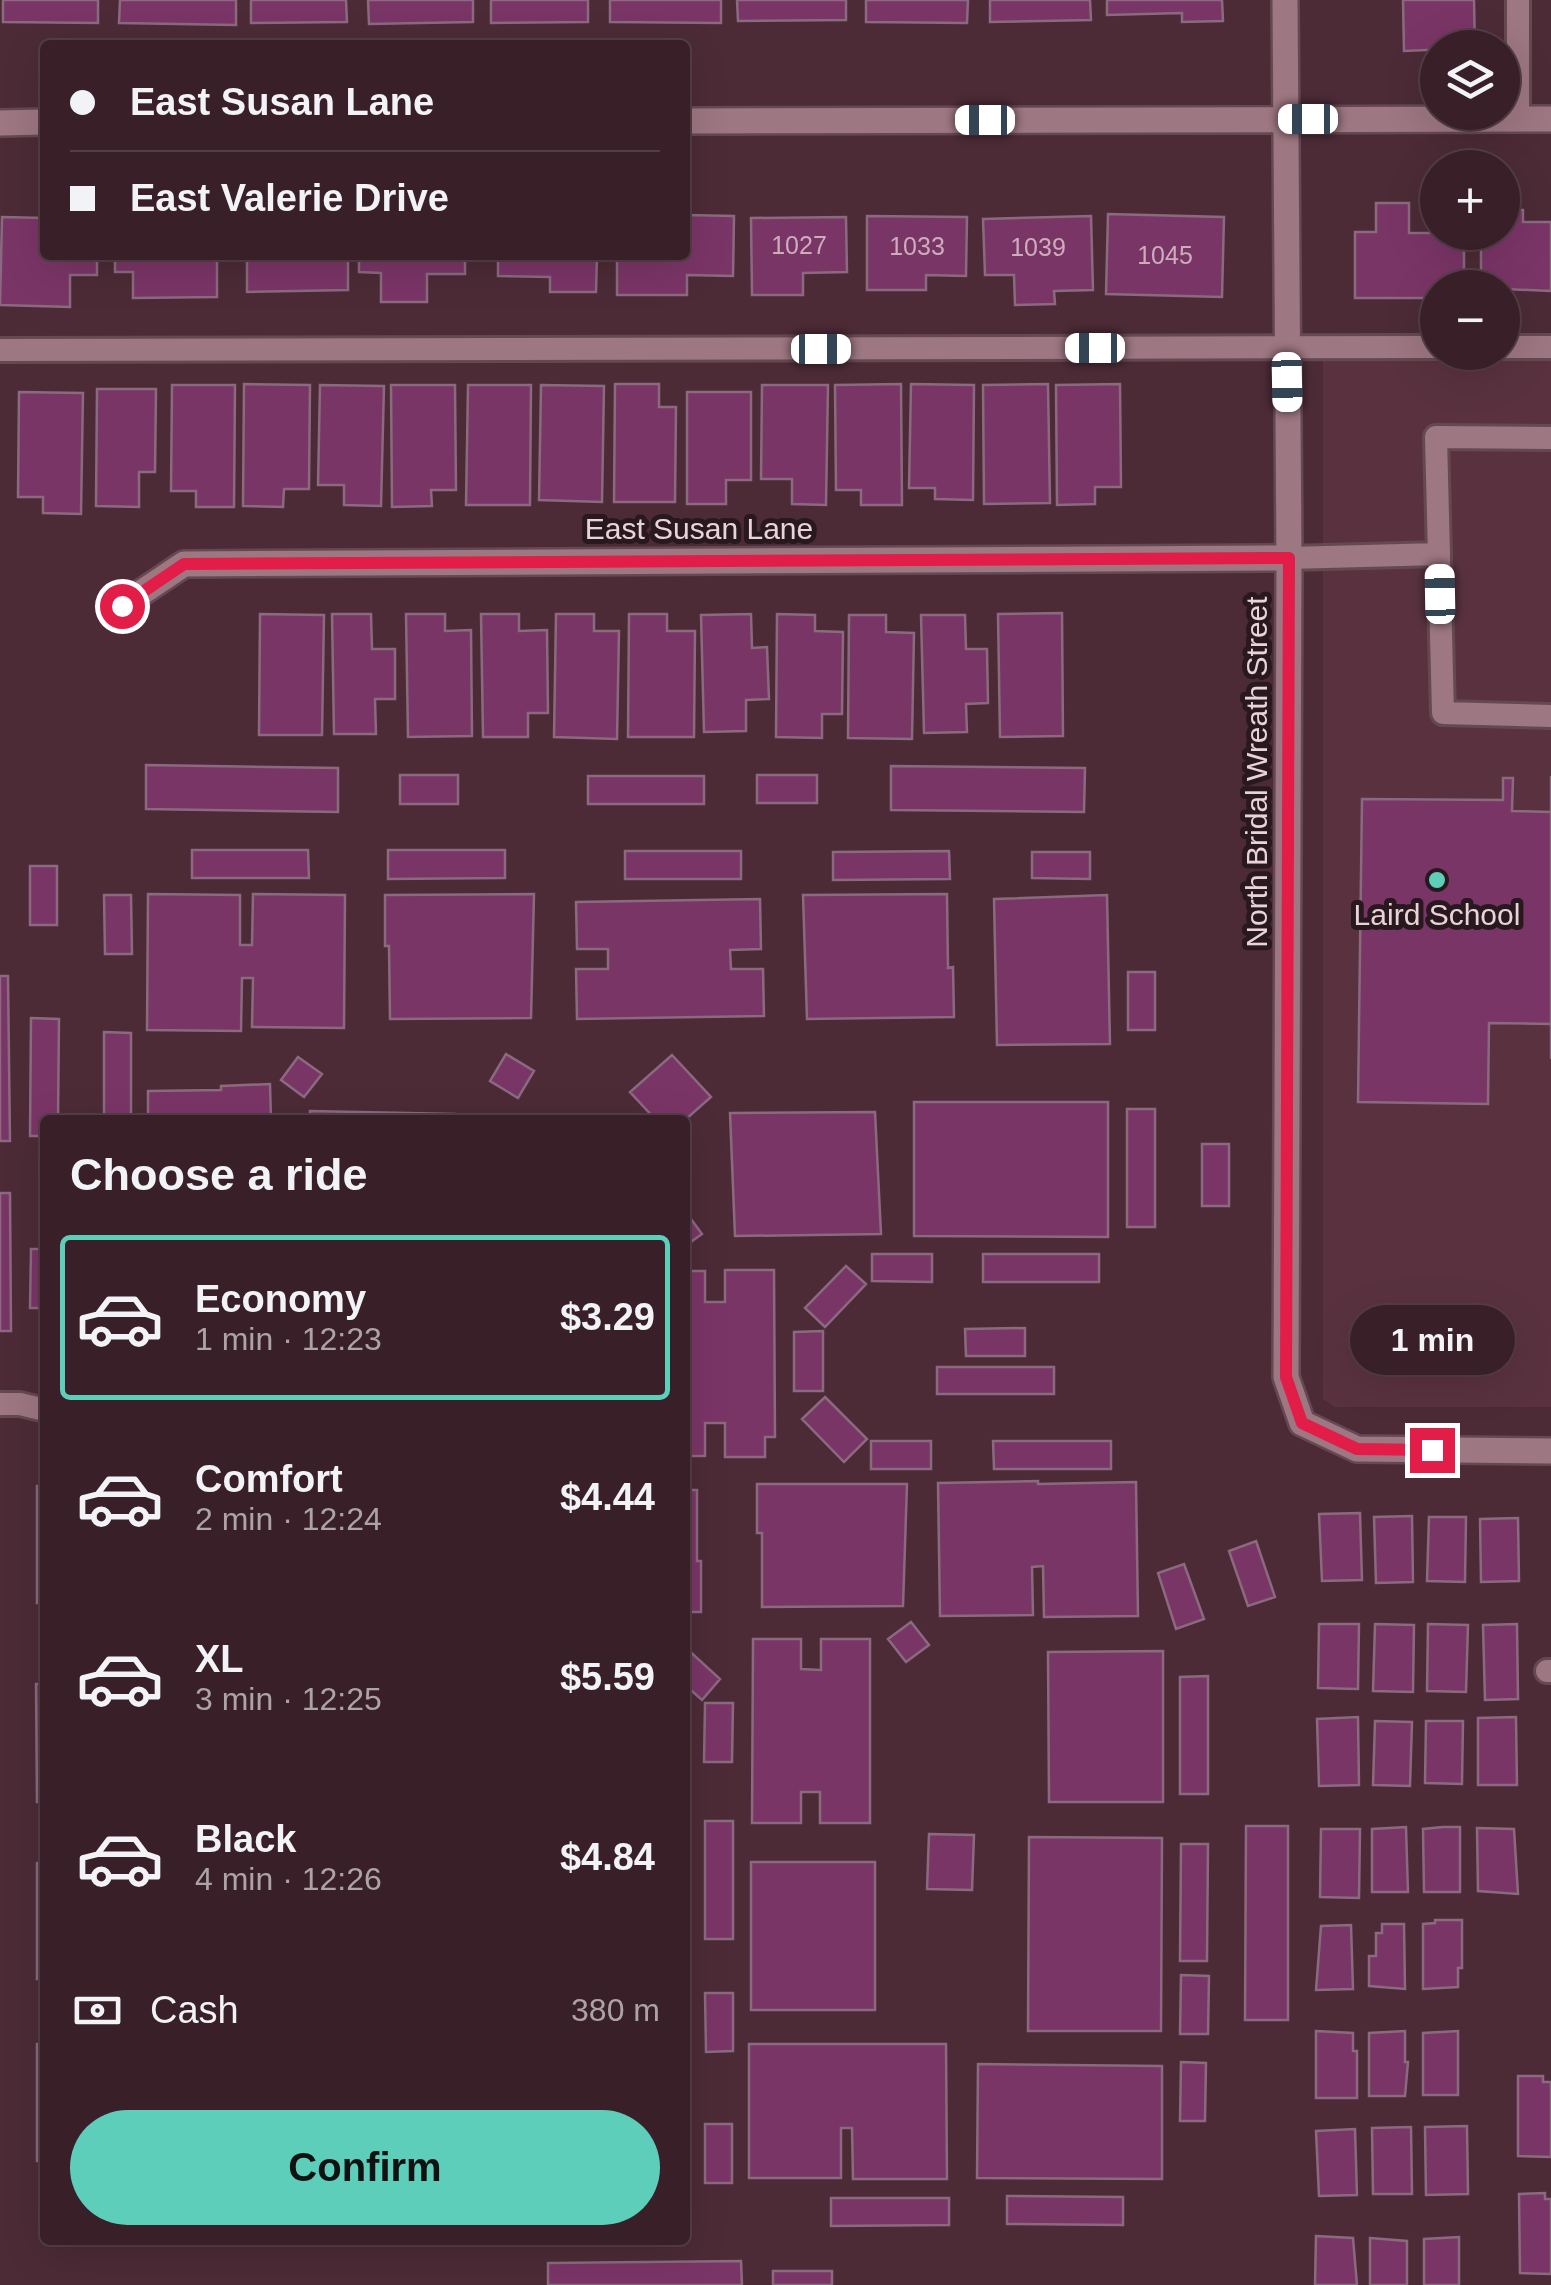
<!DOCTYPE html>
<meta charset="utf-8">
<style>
:root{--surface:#392028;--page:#402830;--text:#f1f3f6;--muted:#aba3a8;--line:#533e45;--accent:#5dceb9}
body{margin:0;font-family:Arial,sans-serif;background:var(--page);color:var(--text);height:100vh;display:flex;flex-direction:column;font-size:38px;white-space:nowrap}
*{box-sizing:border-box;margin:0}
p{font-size:32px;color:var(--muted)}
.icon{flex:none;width:55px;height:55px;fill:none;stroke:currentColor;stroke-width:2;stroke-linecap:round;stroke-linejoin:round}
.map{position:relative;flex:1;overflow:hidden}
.side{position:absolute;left:40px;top:1115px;width:650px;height:1130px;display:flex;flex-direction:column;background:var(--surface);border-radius:10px;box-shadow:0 10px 40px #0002,0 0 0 2px var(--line)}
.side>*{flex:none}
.top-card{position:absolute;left:40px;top:40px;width:650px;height:220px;border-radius:10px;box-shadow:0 10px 40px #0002,0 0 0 2px var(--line);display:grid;align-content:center;height:220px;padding:0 30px;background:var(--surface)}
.buttons{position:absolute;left:1420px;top:30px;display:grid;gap:20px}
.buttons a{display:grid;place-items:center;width:100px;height:100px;border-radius:50%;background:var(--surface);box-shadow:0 10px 40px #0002,0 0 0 2px var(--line);font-size:50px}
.end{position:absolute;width:45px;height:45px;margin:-22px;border:12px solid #e11d48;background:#fff;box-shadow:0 0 0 5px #fff}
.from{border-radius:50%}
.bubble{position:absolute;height:70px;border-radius:35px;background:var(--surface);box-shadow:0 10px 40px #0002,0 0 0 2px var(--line);font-size:32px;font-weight:700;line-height:70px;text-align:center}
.car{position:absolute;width:30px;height:60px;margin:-30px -15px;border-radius:12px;box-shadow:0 0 8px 2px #0007;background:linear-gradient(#fff 24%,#345 0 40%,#fff 0 76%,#345 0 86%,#fff 0)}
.top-card b{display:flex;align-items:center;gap:35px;height:95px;font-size:38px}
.top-card b+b{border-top:2px solid var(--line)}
.top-card i{width:25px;height:25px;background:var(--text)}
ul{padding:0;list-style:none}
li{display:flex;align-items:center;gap:30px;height:165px;margin:0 20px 15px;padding:0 10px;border:5px solid transparent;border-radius:10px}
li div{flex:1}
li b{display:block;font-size:38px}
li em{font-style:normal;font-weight:700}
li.current{border-color:var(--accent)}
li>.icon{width:90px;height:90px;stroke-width:1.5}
h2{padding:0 30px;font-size:45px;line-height:120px}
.pay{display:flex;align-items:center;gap:25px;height:110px;padding:0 30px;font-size:38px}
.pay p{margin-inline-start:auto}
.button{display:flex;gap:20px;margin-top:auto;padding:20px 30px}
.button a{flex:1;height:115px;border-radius:60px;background:var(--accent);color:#111;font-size:40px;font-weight:700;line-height:115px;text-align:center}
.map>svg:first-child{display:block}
.built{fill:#5a323f}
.building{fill:#7a3567;stroke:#8a6a7f;stroke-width:2.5}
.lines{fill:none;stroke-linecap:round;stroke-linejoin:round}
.service-casing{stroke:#654952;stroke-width:28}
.minor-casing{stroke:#654952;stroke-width:30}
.service{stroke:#9d7782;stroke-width:22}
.minor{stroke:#9d7782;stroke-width:25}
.route{stroke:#e11d48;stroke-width:12}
.poi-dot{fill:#5dceb9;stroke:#28191e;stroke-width:4}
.labels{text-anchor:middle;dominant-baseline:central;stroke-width:10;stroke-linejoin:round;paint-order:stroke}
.number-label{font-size:25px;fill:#cdacbc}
.street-label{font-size:30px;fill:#e9d3d9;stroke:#28191e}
.poi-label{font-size:30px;fill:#e9d3d9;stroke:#28191e}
</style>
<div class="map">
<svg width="1551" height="2285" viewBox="0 0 1551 2285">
<rect width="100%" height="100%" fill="#4c2b36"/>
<!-- built -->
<path class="built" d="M1323,361H1551V1407H1335L1323,1399Z"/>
<!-- building -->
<path class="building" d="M3,0H98V23L3,22Z
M120,0H236V25L119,23Z
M251,0H346L347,22L251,23Z
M368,0H473V22L369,24Z
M491,0H588V22L491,23Z
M610,0H721V23L610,22Z
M737,0H846V20L738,21Z
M866,0H968L967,23L866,22Z
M990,0H1090L1091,20L990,22Z
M1107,0H1222L1223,21L1182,22V13L1107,15Z
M1403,0H1474L1475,48L1404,51Z
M1376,203H1409V233H1464V288H1438V298H1355V232H1376Z
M1502,210H1523V222H1551V291L1481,288V232H1502Z
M1108,214L1224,217L1222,297L1106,294Z
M685,215L734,216L733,276L687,275V295H617V255H685Z
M867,216L967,217L966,276L926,275V290H867Z
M1091,216L1093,290L1054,291L1055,304L1015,305L1014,275H985L983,219Z
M2,217L45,218V255H97V275H70V307L0,305Z
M846,217L847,272L803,273V295H752L751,218Z
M115,255H217V297L133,298V272H115Z
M247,255H348V290L247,292Z
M359,255H465V274H427V302H381V273L359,272Z
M498,255H597L596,292H550V277L498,276Z
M244,384L310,385L309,489H284L283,507L243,506Z
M615,384H659V407H676L675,502H614Z
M901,384L902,505H861V490H836L835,385Z
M911,384L974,385L973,500L935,499V488H909Z
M1048,384L1050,503L984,504L983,385Z
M1120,384L1121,487H1095V504L1057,505L1056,385Z
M172,385H235L234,507H196V491H171Z
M320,385L384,386L381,506L344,505V485H318Z
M391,385H455L456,490H431L432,506L392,507Z
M468,385H531L530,505H466Z
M541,385L604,386L602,502L539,500Z
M762,385H828L826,505L792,504V479H761Z
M97,389H156L155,472H139V507L96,506Z
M19,392L83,393L81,514L43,513V497H18Z
M687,392H751V480H726V504H687Z
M1062,613L1063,736L1000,737L998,614Z
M260,614L324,615L322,735H259Z
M332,614H371L372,649H395V699H375L376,734H334Z
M406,614H445V631L471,630L472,736L408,737Z
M481,614H519V631L547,630L548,713H528V737H483Z
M556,614H594V631H619L617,739L554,737Z
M629,614H667V631H695L694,737H628Z
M751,614L752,648L767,647L769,699L746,700V731L704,732L701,615Z
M777,614L815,615V631L843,632L842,714H822V738L776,737Z
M849,615H886V632L914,633L912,739L848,738Z
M921,615H965L966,649H987L988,703L966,704L967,732L924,733Z
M146,765L338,768V812L146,809Z
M891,766L1085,768L1084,812L891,810Z
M400,775H458V804H400Z
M757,775H817V803H757Z
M588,776H704V804H588Z
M1551,776V1059V1024L1489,1023L1488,1104L1358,1102L1362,799L1503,800V778H1513L1512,811L1551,812Z
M192,850H308L309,878H192Z
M388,850H505V878L388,879Z
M625,851H741V879H625Z
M949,851L950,879L833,880V852Z
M1032,852H1090V879L1032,878Z
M30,866H57V925H30Z
M148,894L240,895V945H252L253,894L345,895L344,1028L252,1027L253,978H242L241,1031L147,1030Z
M534,894L531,1018L390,1019L389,946H385V895Z
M947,894L948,968L953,967L954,1017L807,1019L803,895Z
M104,895H131L132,954H105Z
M1107,895L1110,1044L997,1045L994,899Z
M760,899L761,949L730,950L731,969H763L764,1016L577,1019L576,969H608V949H577L576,902Z
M1128,972H1155V1030H1128Z
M0,976H8L10,1141H0Z
M31,1018L59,1019L58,1120H45V1136H30Z
M104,1032L131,1033V1120H104Z
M506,1054L534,1071L518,1098L490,1081Z
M672,1055L711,1097L685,1120H656L630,1092Z
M298,1057L322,1074L304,1097L281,1080Z
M270,1084L271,1120H148V1091L221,1090V1086Z
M914,1102H1108V1237L914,1236Z
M1127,1109H1155V1227H1127Z
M310,1111L455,1114V1120H310Z
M875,1112L881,1234L735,1236L730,1113Z
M1202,1144H1229V1206H1202Z
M0,1193H10L11,1331H0Z
M685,1211L702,1234L685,1246Z
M31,1249H45V1308H30Z
M872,1254H932V1282L872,1281Z
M983,1254H1099V1282H983Z
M846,1266L866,1284L825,1327L805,1308Z
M725,1270H774L775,1437H765V1457H725V1423H705V1456H685V1271H705V1302H725Z
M1025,1328V1356H966L965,1329Z
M823,1331V1391H794V1332Z
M937,1367H1054V1394H937Z
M825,1397L867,1439L844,1462L802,1419Z
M871,1441H931V1469H871Z
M993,1441H1111V1469H994Z
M1038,1481V1484L1136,1482L1138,1616L1044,1617L1043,1566L1032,1567L1033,1615L940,1616L938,1483Z
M757,1484H907L903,1606L762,1607V1533H757Z
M37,1486H45V1603H37Z
M685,1490H697V1561H701V1612H685Z
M1360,1513L1362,1580L1322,1581L1319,1514Z
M1412,1516L1413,1582L1376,1583L1374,1517Z
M1429,1517H1466L1465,1582L1427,1581Z
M1518,1518L1519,1581L1481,1582L1480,1519Z
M1256,1541L1275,1597L1248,1606L1229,1551Z
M1184,1564L1204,1619L1176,1629L1158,1573Z
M911,1622L929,1645L906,1662L888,1639Z
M1319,1624H1359L1358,1689L1318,1688Z
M1375,1624L1414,1625L1413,1692L1373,1691Z
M1428,1624L1468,1625L1466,1692L1427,1691Z
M1517,1624L1518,1699L1485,1700L1483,1625Z
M753,1639H801V1669L821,1670V1639H870V1823H820V1792H801V1823H752Z
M685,1647L720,1679L702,1700L685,1685Z
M1163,1651V1802H1049L1048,1652Z
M1208,1676V1794H1180V1677Z
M36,1684H45V1802H37Z
M705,1703H733L732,1762H704Z
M1358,1717L1359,1785L1319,1786L1317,1719Z
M1516,1717L1517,1785H1478V1718Z
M1375,1721L1412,1722L1410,1786L1373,1785Z
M1426,1721H1463L1462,1784L1425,1783Z
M705,1821H733V1939H705Z
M1246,1826H1288V2020H1245Z
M1406,1827L1408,1892H1372V1829Z
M1443,1827H1460V1892H1424L1423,1829Z
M1477,1828L1514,1829L1518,1894L1478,1891Z
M1321,1829H1360L1359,1898L1320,1897Z
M929,1834L974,1835L972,1890L927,1889Z
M1029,1837L1162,1838L1161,2031H1028Z
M1181,1844H1208L1207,1961H1180Z
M45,1862V1979H37V1863Z
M751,1862H875V2010H751Z
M1435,1920H1462V1968H1458V1987L1423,1989V1924L1435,1923Z
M1382,1924H1404L1405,1989L1369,1986V1956H1376V1933H1382Z
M1351,1925L1353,1989L1316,1990L1321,1926Z
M1181,1975L1209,1976L1208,2034H1180Z
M705,1993H733V2051L706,2052Z
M1316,2031L1353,2033V2051H1357V2098H1316Z
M1405,2031V2062H1408L1405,2096H1369V2033Z
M1458,2031V2095H1423V2033Z
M37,2044H45V2161H37Z
M749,2044H946L947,2179H853L852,2128H841V2178H749Z
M1181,2062L1206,2063L1205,2121H1180Z
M978,2064L1162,2066V2179L977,2178Z
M1518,2076H1543V2082H1551V2157L1518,2156Z
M705,2124H732V2183H705Z
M1467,2126L1468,2194L1426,2195L1425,2127Z
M1411,2127L1412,2194H1373L1372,2128Z
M1355,2129L1357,2195L1319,2196L1316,2131Z
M1545,2193V2199H1551V2274L1520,2273L1519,2194Z
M1007,2196L1123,2197V2225L1007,2224Z
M831,2198H949V2225L831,2226Z
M1316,2236L1353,2238L1357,2285H1315Z
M1459,2237V2285H1424V2239Z
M1370,2238L1407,2241V2285H1370Z
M741,2261L742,2285H548V2263Z
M773,2271H832V2285H773Z"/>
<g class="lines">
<!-- service casing -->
<g class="service-casing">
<path id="service" d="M1518,0V119
M1502,347H1551
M0,350L1438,347
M1551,438L1436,437L1443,713L1551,716
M1289,558L1439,554
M0,1404H20L45,1410
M1547,1671H1551"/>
</g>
<!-- minor casing -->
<g class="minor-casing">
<path id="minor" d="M1285,0L1289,558L1286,1377L1302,1423L1357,1449L1551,1451
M685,121L1551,119
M0,123L45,122
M123,605L184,564L1289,558"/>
</g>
<!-- service -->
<use href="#service" class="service"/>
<!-- minor -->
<use href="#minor" class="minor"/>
</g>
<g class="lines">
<!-- route -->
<path class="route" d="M122,606L184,564L1289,558L1286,1377L1302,1423L1357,1449L1432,1450"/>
</g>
<!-- markers -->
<circle class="poi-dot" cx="1437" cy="880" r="10"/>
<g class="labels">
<!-- number labels -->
<g class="number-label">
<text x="799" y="245">1027</text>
<text x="917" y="246">1033</text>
<text x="1038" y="247">1039</text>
<text x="1165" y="255">1045</text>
</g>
<!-- street labels -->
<g class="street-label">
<text x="699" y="528">East Susan Lane</text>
<text transform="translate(1256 772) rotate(-90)">North Bridal Wreath Street</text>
</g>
<!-- poi labels -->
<g class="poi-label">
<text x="1437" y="914">Laird School</text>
</g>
</g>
</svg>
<div class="buttons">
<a><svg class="icon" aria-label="layers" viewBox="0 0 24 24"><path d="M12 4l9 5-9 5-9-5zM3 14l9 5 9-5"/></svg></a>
<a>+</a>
<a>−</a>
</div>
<i class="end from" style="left:122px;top:606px"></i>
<i class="end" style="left:1432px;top:1450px"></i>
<div class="bubble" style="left:1350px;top:1305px;width:165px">1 min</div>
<i class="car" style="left:1308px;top:119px;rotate:270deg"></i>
<i class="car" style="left:985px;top:120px;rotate:270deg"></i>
<i class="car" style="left:1095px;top:348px;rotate:270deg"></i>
<i class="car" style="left:821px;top:349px;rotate:90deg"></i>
<i class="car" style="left:1287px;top:382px;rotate:179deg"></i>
<i class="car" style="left:1440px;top:594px;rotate:359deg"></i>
<div class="top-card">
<b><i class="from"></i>East Susan Lane</b>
<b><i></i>East Valerie Drive</b>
</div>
<section class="side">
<h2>Choose a ride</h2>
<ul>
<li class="current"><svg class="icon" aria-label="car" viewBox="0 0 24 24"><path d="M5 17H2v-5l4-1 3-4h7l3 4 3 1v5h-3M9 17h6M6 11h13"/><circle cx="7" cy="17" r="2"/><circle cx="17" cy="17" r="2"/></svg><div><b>Economy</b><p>1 min · 12:23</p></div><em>$3.29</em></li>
<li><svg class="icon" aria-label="car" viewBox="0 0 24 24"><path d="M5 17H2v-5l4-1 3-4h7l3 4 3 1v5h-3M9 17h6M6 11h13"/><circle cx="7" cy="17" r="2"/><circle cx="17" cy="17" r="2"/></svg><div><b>Comfort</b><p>2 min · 12:24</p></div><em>$4.44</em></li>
<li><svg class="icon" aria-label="car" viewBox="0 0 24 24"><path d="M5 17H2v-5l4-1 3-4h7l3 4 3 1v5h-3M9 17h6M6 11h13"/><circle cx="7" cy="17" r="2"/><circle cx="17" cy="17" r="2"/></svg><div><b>XL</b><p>3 min · 12:25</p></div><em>$5.59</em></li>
<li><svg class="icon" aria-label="car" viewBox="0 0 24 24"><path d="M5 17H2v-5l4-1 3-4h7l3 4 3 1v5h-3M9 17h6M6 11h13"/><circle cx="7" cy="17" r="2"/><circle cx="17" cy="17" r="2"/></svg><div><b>Black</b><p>4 min · 12:26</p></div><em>$4.84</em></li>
</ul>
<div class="pay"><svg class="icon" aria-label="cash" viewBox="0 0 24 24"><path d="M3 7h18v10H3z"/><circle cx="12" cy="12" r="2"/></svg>Cash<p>380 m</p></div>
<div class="button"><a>Confirm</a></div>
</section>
</div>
